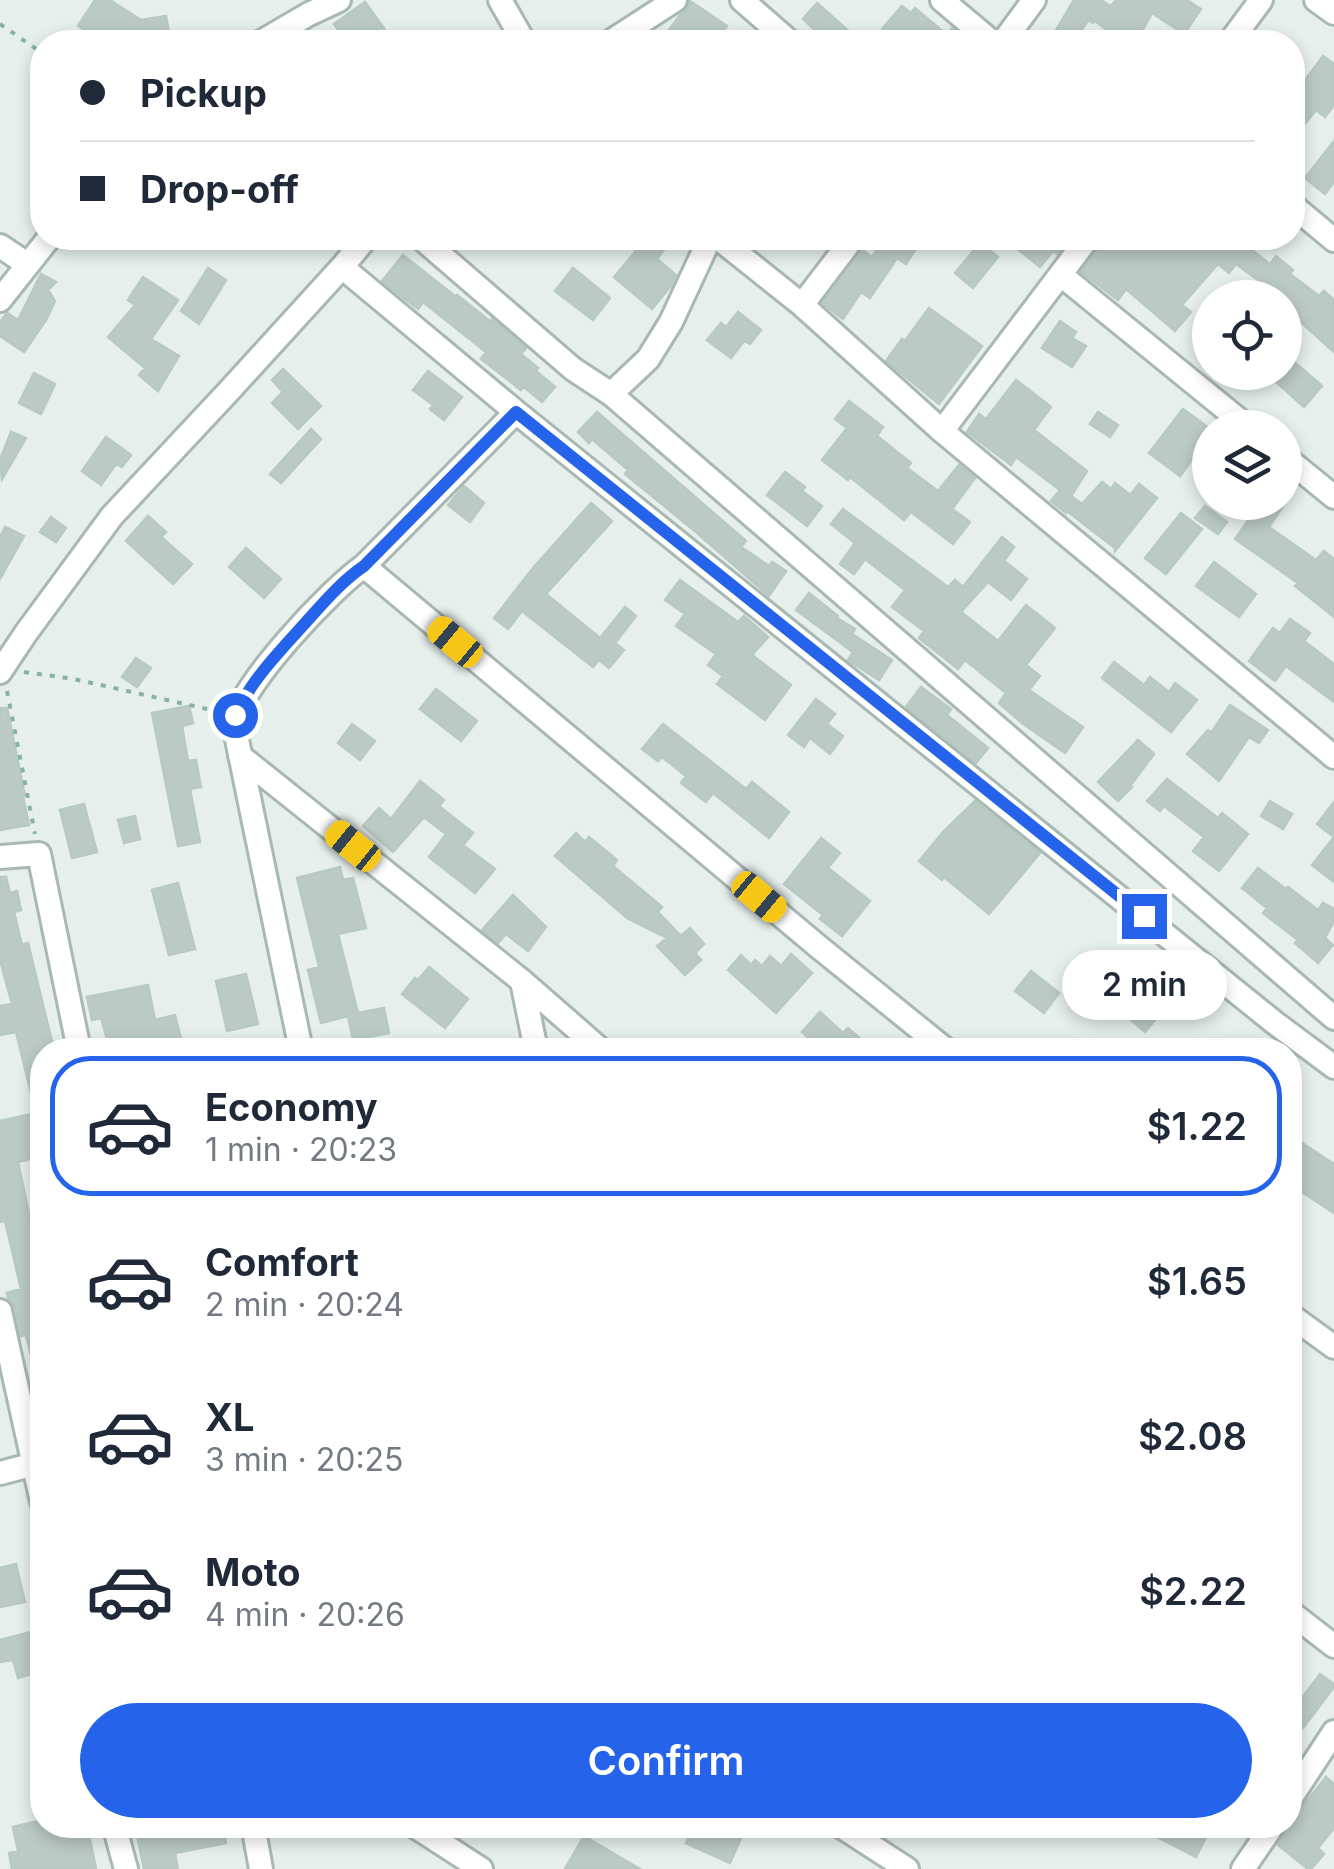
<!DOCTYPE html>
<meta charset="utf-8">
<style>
:root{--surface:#fff;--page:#f2f2f3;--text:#1f2937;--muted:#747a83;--line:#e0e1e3;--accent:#2563eb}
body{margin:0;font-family:Inter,sans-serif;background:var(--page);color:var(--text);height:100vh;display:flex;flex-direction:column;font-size:38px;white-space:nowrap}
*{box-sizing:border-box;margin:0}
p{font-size:32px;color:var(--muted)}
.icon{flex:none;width:55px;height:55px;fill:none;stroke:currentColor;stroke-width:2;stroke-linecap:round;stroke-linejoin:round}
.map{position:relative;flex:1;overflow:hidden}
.panel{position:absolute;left:30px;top:1038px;width:1272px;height:800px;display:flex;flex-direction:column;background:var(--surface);border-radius:40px;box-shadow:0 5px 15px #0003}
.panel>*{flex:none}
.top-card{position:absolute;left:30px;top:30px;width:1275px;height:220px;border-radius:40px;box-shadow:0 5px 15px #0003;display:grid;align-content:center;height:220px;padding:0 50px;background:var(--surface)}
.buttons{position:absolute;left:1192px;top:280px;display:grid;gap:20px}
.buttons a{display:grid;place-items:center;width:110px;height:110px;border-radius:50%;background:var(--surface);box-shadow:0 5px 15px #0003;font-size:50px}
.end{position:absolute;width:45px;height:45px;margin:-22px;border:12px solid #2563eb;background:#fff;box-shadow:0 0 0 5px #fff}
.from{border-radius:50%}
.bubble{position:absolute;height:70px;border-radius:35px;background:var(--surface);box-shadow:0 5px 15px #0003;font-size:32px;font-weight:600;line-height:70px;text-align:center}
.car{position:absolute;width:30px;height:60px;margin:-30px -15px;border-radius:12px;box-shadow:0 0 8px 2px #0007;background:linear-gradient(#f5c518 24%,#345 0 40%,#f5c518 0 76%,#345 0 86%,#f5c518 0)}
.top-card b{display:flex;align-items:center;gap:35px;height:95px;font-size:38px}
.top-card b+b{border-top:2px solid var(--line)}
.top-card i{width:25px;height:25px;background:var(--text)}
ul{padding:18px 0 0;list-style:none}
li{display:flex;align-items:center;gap:30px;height:140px;margin:0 20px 15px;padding:0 30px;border:5px solid transparent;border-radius:40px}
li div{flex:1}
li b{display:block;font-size:38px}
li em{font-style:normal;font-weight:600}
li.selected{border-color:var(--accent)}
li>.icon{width:90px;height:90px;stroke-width:1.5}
.action{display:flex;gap:20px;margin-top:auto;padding:20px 50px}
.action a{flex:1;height:115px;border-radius:60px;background:var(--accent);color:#fff;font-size:40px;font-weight:600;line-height:115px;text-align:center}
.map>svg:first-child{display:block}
.building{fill:#bbcac4;stroke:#b8c9c2;stroke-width:2.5}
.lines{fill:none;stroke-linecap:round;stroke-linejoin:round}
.minor-casing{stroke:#a8b8b2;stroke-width:28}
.path{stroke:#86b3a5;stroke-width:4;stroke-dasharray:5 8;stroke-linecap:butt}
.minor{stroke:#fff;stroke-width:22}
.route{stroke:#2563eb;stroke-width:12}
</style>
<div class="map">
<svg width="1334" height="1869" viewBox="0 0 1334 1869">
<rect width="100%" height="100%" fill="#e6efeb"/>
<!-- building -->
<path class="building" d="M95,0H110L141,20L166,16L170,39L152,42H103L78,26Z
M1074,0H1100L1111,6L1116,0H1187L1201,9L1184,34L1152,13L1136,42H1122L1094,20L1093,23L1088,20L1074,42H1049Z
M690,1L727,26L715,42H660L680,15L688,8Z
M365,2L394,42H347L334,24Z
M817,3L861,42H812L820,35L803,19Z
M902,6L911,13L915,8L947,35L952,28L964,38L961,42H895L882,29Z
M1323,56L1334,64V105L1325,117L1316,110L1292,140V98Z
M1334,141V182L1325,194L1305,178Z
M647,238H655L666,247L657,259L676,275L670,287L652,309L614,277Z
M885,238H923L906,264L897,258L870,298L861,292L843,319L822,303L863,250L872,257Z
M1004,238H1070L1057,254L1053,251L1040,267Z
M1121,238H1163L1171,244L1179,238L1192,249L1202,238H1236L1270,264L1276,256L1293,270L1290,274L1319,296L1324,291L1334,300V352L1285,308V298H1247L1258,280L1236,264L1229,273L1218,264L1182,305L1191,312L1175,331L1126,289L1118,300L1081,272L1100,247L1103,239L1114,247Z
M980,243L998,257L973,288L955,273Z
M403,255L456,297L457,295L491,322L492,319L526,348L521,354L538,368L536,371L555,387L542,402L524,387L521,390L481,359L486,352L423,302L418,309L382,281Z
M208,268L226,280L199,324L181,311Z
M573,268L610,298L593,320L555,291Z
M41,274L56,282L48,290L55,301L46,320L24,352L0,336V322L7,313L18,320Z
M143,277L178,300L151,339L179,356L158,391L139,375L145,368L108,337L135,305L128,300Z
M929,308L982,346L939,404L886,361L902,339L905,341Z
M738,312L761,330L750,344L744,341L731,358L707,340L721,323L726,327Z
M1060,321L1076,332L1072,338L1086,346L1072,367L1042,348Z
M1285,354L1322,386L1304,407L1265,372H1285Z
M283,369L321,406L298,429L272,403L283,392L272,380Z
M428,371L462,397L444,420L430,409L433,405L413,390Z
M34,373L55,384L41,414L19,403Z
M1016,380L1051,407L1034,430L1087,471L1071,496L1082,504L1102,482L1111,489L1115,483L1130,495L1139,484L1157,498L1115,551V548L1067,511L1066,513L1051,501L1060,490L1016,457L1011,465L967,432L979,414L986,419Z
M849,401L883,427L877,436L911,463L907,468L938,491L959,465L975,478L952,509L970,522L953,544L911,512L904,520L850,477L848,480L822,460L847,428L835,419Z
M1183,409L1210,429V436L1180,476L1149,453Z
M597,412L746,541L741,547L769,566L772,562L786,571L769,596L696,532L625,474L628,470L592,439L589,443L578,432Z
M1098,412L1118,425L1110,437L1090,424Z
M311,429L321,439L281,483L270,474Z
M11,432L26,438L2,479L0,460Z
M106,437L131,455L122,467L116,464L101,485L82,471Z
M785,472L805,487L802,491L822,506L807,526L767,495Z
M464,486L484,503L470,522L448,505Z
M1261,502H1286L1269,527L1316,560L1324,551L1334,559V617L1295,586L1298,583L1235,539Z
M591,503L612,521L546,594L600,638L625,607L636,616L615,643L624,650L609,668L599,660L593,667L522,611L508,629L494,618L533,568Z
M1205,506L1227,522L1218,534L1195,518Z
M843,509L948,587L955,580L963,587L1002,537L1014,547L1004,561L1027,579L1011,600L988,582L961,612L998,641L1026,605L1055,628L1026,665L1040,676L1029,690L1083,727L1065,753L1022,723L999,703L1006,693L965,660L958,669L919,638L924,631L892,607L905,590L865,559L854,574L840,564L855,543L831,524Z
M1181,513L1202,529L1166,574L1145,558Z
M148,516L166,532L161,537L192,564L173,584L126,541Z
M51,517L66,528L56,542L40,532Z
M5,527L24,536L0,579V537Z
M246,548L281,579L264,598L229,567Z
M1214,562L1256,594L1239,617L1196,586Z
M680,580L738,622L744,616L768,637L752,655L791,685L765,720L717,684L723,676L708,665L716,654L676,626L685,614L665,600Z
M809,593L838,616L837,618L855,629L852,634L892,660L879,680L848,660L853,652L796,610Z
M1290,619L1310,633L1304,641L1334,664V702L1286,666L1275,681L1249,661L1273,628L1280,633Z
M136,658L151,668L137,687L122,677Z
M1114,662L1144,685L1150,677L1169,692L1175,683L1197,700L1171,732L1102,678Z
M921,687L951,709L947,715L988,748L976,763L906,707Z
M436,689L477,721L461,741L420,709Z
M816,699L835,714L827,724L843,736L830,754L810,738L804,747L788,735Z
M1230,705L1268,730L1259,743L1249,737L1219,781L1187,754L1208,730L1211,733Z
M189,706L193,723L182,726L188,761L196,760L201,787L190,789L200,842L178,846L152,713Z
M0,708H7L25,796H23L29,825L0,830Z
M352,724L375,741L360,760L338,743Z
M663,724L746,789L752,782L789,812L769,838L713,793L706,802L681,783L686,776L662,757L658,761L642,749Z
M1138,740L1154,754L1130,786L1132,787L1118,801L1098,782Z
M1167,779L1218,818L1222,813L1248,834L1219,871L1193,851L1204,837L1164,806L1160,811L1147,801Z
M420,781L444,800L439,806L473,833L463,845L495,869L475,893L429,857L446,834L424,817L393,852L363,826L379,808L391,819Z
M975,801L1040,853L989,914L944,877L942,880L919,861L943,832Z
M1270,801L1292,814L1283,829L1261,816Z
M1334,802V882L1312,865L1334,837L1317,824Z
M84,804L97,852L72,858L60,810Z
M135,816L140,839L124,843L118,820Z
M576,833L585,842L589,837L617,860L613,866L662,907L658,912L681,936L690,928L704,944L695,953L701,960L685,975L657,946L667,938L627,918L555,856Z
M821,838L840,853L828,868L870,901L842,936L820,919L823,915L784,884Z
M340,867L343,880L353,878L366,928L338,934L358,1013L384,1008L389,1033L353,1040L348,1016L321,1023L308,970L319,967L297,878Z
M1258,868L1286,889L1288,887L1318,910L1323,903L1334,909V921L1325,938L1333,945L1318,963L1295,943L1298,940L1263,913L1267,908L1242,888Z
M0,877H6L10,893L17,891L21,910L14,912L22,945L28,943L54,1050H42V1156L18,1162L31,1223L36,1222L42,1250V1267L36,1268L42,1294V1379H37L26,1335L21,1336L15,1308L8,1299L7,1293L21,1289L5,1221L0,1222V1121L36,1113L16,1032L0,1035V1006L12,1004L0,960Z
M178,883L195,949L169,955L152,890Z
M513,895L546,927L528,951L506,934L498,943L482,930Z
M791,954L812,973L776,1013L728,970L741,955L751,965L755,960L762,966L770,956L781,966Z
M429,967L468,999L445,1028L402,994L415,978L418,980Z
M1031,971L1059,993L1044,1013L1015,991Z
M246,974L258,1024L227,1031L216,981Z
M1086,975L1101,989L1081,1012L1066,999Z
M1125,977L1151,999L1155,995L1167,1006L1145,1032L1106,998Z
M148,985L155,1020L175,1015L181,1038L136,1050H110L101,1018L92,1020L87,997Z
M820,1012L843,1033L848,1028L873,1050H822L802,1032Z
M1290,1135L1334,1164V1213L1296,1188L1299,1182L1290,1176Z
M16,1564L25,1602L0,1607V1568Z
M42,1629V1647L39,1648L42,1671L18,1678L13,1660L0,1662V1640Z
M1320,1674L1334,1684V1687L1303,1728L1290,1719V1714Z
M1326,1777L1334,1784V1828L1318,1848L1324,1854L1311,1869H1308L1278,1845L1288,1825Z
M42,1820V1825H87L96,1869H12L9,1853L18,1851L13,1827Z
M135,1825H222L226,1843L175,1853L178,1869H144Z
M694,1825H735L745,1829L730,1863L686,1843Z
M1134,1825H1188L1207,1835L1196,1857Z
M584,1836L640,1869H565Z"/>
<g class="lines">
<!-- minor casing -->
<g class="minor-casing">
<path id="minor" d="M500,0L524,42
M742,0L790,42
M942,0L992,42
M1316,0L1334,13
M261,42L309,14L339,0
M610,42L675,0
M1003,42L1034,0
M1230,42L1261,0
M1292,205L1334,240
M421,238L573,369L611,394L1334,1018
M718,238L802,305L942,431L1334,757
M0,246L27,264
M342,267L516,412L1275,1023L1334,1067
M1061,275L1249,428
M0,300L49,238
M802,305L853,238
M611,394L648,359L671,322L710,238
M942,431L1088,238
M1285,457L1334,497
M364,566L820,948L946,1050
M0,672L26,633L112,516L228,392L342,267L366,238
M240,756L522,981L601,1050
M0,857L39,854L79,1050
M522,981L536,1050
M301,1050L234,725C237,688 332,588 364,566L516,412
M0,1311L42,1502
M1290,1315L1334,1347
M0,1473L42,1462
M1290,1612L1334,1646
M1290,1799L1334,1732
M114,1825L126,1869
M253,1825L261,1869
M413,1825L481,1869
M839,1825L907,1869
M1243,1869L1273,1825"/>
</g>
<!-- path -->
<path class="path" d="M0,24L42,53
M24,672L74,679L216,711
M7,691L35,834"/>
<!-- minor -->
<use href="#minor" class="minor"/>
</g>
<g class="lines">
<!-- route -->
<path class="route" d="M235,715C252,679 281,650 307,621C325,601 342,581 364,566L516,412L1144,916"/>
</g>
</svg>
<div class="buttons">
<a><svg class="icon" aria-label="locate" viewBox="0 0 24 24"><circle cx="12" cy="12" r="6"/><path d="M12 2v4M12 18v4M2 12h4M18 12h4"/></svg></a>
<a><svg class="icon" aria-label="layers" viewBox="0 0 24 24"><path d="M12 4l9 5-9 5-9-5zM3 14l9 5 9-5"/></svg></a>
</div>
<i class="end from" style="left:235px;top:715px"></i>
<i class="end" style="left:1144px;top:916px"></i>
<div class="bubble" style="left:1062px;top:950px;width:165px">2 min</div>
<i class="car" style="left:455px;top:642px;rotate:310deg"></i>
<i class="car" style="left:353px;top:846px;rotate:309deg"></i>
<i class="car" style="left:759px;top:897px;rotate:130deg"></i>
<div class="top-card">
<b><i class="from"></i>Pickup</b>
<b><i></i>Drop-off</b>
</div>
<section class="panel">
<ul>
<li class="selected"><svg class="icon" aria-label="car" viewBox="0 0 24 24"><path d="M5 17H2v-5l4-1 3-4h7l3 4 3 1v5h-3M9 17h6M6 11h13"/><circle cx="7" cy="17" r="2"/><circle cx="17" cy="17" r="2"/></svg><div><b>Economy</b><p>1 min · 20:23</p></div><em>$1.22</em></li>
<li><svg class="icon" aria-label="car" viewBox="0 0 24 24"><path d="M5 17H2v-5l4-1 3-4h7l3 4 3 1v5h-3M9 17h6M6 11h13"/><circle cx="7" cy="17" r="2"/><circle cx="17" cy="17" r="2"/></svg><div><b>Comfort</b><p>2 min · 20:24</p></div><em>$1.65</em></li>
<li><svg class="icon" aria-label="car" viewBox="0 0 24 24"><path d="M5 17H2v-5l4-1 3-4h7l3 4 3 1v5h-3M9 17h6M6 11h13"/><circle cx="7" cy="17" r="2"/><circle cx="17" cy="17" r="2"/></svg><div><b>XL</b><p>3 min · 20:25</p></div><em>$2.08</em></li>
<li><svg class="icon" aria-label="car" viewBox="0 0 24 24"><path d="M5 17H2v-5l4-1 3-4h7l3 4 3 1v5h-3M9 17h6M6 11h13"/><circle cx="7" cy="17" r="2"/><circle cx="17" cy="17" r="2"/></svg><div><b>Moto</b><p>4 min · 20:26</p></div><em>$2.22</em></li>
</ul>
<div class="action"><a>Confirm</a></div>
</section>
</div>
